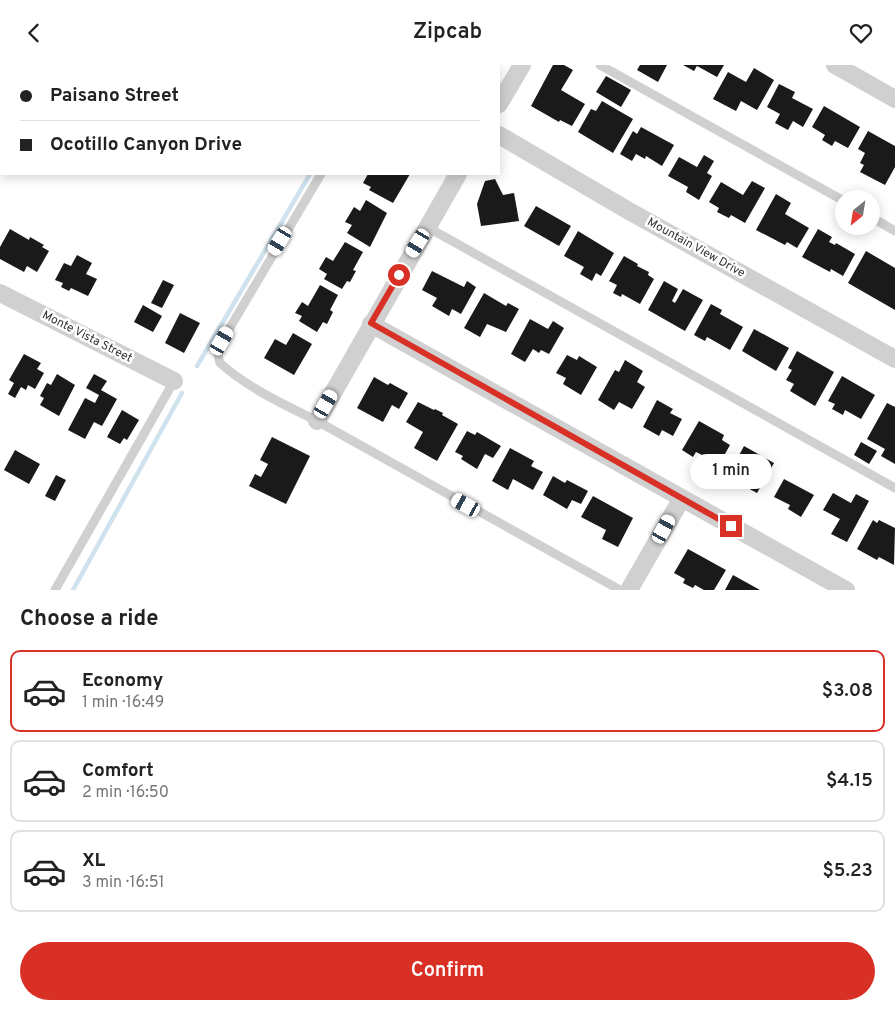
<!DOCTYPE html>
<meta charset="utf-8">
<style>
:root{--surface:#fff;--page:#f6f6f6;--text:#222;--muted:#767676;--line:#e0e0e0;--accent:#d93025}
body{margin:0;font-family:Overpass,sans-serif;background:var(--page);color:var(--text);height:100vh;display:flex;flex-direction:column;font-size:19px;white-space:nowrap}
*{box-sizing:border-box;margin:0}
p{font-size:16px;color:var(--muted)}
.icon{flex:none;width:28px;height:28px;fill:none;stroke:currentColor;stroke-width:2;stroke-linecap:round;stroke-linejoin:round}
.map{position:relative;height:525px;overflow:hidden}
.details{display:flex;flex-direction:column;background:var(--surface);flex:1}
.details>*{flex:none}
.hud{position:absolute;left:0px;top:0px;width:500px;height:110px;box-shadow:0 2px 12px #0003;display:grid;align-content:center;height:110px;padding:0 20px;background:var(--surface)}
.needle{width:32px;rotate:210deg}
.controls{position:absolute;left:835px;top:125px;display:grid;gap:10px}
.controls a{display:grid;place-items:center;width:45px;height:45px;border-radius:50%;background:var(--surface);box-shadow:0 2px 12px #0003;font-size:25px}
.end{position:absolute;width:22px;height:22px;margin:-11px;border:6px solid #d93025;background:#fff;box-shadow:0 0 0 2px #fff}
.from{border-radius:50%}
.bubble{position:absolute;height:35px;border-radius:18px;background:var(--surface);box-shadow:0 2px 12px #0003;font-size:16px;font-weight:600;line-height:35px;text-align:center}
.car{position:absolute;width:15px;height:30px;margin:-15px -8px;border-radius:6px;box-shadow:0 0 4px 1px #0007;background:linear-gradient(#fff 24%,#345 0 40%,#fff 0 76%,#345 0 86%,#fff 0)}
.hud b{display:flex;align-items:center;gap:18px;height:48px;font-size:19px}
.hud b+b{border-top:1px solid var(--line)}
.hud i{width:12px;height:12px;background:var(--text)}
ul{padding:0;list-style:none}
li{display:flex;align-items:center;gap:15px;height:82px;margin:0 10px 8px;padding:0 10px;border:2px solid var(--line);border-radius:10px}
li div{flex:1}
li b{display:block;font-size:19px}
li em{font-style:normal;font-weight:600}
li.on{border-color:var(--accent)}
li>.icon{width:45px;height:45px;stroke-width:1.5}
h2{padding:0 20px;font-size:22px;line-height:60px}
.button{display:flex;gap:10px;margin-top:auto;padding:10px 20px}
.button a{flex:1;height:58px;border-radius:30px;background:var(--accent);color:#fff;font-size:20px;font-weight:600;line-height:58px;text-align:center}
header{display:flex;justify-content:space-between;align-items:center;height:65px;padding:0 20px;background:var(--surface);font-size:22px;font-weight:600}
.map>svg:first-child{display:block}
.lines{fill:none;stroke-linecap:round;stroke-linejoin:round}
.stream{stroke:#cfe2ee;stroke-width:4.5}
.building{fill:#1a1a1a}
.service{stroke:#d0d0d0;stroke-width:9}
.minor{stroke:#d0d0d0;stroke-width:18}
.route{stroke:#d93025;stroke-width:6}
.labels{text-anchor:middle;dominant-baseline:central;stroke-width:5;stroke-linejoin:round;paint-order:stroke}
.street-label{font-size:12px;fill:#333;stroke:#fff}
</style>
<header><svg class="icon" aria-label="back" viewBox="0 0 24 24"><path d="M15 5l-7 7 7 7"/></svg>Zipcab<svg class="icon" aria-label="heart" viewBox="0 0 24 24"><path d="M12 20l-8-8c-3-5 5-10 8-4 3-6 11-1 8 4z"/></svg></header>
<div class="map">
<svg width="895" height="525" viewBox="0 0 895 525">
<rect width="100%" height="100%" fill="#fff"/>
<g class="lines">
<!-- stream -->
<path class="stream" d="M197,301L310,109
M73,525L182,328"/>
</g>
<!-- building -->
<path class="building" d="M553,0H564L573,5L561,25L585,39L572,61L560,55L559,57L531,41Z
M640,0H667L658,17L637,5Z
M683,0H724L717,12L697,1L694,6Z
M754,3L774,15L757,45L741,36L736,46L713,34L728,7L746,17Z
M606,11L631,25L621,42L596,27Z
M779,19L795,27L792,33L813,44L803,62L793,56L788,65L775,58L780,49L767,42Z
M602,36L633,54L613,88L578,67L591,44L596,46Z
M824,41L860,62L848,83L835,76L832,81L822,75L825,70L812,62Z
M641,62L674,80L662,101L646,91L645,94L636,89L632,96L620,89L633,66L637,69Z
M868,66L895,81V102L885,120L860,107L864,100L860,98L865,88L858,84Z
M704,90L714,96L707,108L712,111L699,135L686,127L688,122L668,111L679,92L697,102Z
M368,109H410L393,138L369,125L371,122L363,118Z
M495,114L503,130L514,128L519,156L481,161L477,139L485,116Z
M752,116L765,123L745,158L731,150L729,153L717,147L719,143L709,137L721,117L743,130Z
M776,129L791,138L785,149L809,163L797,183L787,177L785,180L756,165Z
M366,135L387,148L370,182L347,168L352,160L345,157L354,142L360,146Z
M536,141L571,161L559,181L524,161Z
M10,164L29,175L30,172L44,180L42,182L49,186L37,207L27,201L24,207L0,194V182Z
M818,164L832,172L829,177L835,180L836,178L855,189L843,211L831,204L830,207L802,192Z
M578,166L614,188L601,211L596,208L592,216L580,209L584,202L564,191Z
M345,177L363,187L353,205L356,206L350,217L347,216L342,224L324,214L327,209L319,204L326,192L333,196Z
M866,186L895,203V245L848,218Z
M77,190L92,198L86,209L97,214L88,231L71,223L69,226L61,222L63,218L55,215L64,198L71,201Z
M624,191L638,199L637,201L649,207L648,210L654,214L640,239L622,229L621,232L613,228L617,220L609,216Z
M432,206L464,222L467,216L476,222L461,249L452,244L449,251L432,241L437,233L422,225Z
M163,215L174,220L162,243L151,238Z
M664,216L678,224L672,236L675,238L683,224L703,235L685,266L648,245Z
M320,220L338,230L330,245L333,247L327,259L323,257L317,267L299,256L302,251L295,248L302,237L308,241Z
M484,228L506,241L508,238L519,244L506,267L487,259L480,272L464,263Z
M711,239L722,245L720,249L743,262L730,285L707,272L705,276L694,270Z
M143,240L162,251L153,267L134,257Z
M180,248L200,258L184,288L165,278Z
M530,254L548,264L553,256L564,263L549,289L541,285L539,288L533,284L525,297L511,289Z
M754,264L789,283L776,306L742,286Z
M293,268L312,279L294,310L264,293L275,274L286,280Z
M797,286L834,307L815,341L790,326L794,319L786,315L792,305L788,303Z
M24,289L41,298L37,304L44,308L35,324L28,320L26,325L21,322L15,333L8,329L14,318L9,315Z
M567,290L577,295L579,291L597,302L581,330L563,319L566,313L556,308Z
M625,295L643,306L637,317L645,322L632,344L619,337L614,345L598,335L615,305L619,307Z
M57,309L75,320L59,351L40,340L44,333L40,331L47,318L51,320Z
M94,309L107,316L101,325L117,334L102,361L94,357L85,374L68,365L85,333L95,338L99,330L86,323Z
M842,311L875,330L861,354L845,345L843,350L832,344L835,339L828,336Z
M374,312L388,320L390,318L408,328L399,344L392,340L383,357L357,343Z
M657,335L673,344L670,348L682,354L673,371L662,365L659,371L643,362Z
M418,337L434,345L435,344L443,348L442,350L458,359L437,396L414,383L423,367L406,357Z
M887,338L895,342V399L881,391L885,384L867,374Z
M122,345L139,355L127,375L124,373L120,379L107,372Z
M699,356L724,370L722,375L730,380L716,405L705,398L708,393L696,387L693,392L682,385Z
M467,366L475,370L477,367L501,381L493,393L485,389L477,404L461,394L463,391L455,387Z
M272,372L310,391L286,439L249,421L255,409L261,412L268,399L260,395Z
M861,377L877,386L869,399L854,390Z
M744,381L774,398L757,428L744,421L749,412L743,408L746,404L735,398Z
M510,383L534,396L531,401L543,407L533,425L513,414L508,425L492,416Z
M15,385L40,399L29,419L4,405Z
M56,410L66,415L55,436L45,431Z
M553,411L565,418L567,415L588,426L581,439L572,435L567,444L543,430Z
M784,414L814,430L801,452L788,444L790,440L774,432Z
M833,428L851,438L856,429L869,436L847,477L831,469L840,454L823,445Z
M593,431L633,453L618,482L602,474L606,465L581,452Z
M873,455L877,458L879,455L895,463L894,500L879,492L877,495L857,484Z
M688,484L726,505L714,525H704L695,520L693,523L683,518L685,514L674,508Z
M733,510L760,525H725Z"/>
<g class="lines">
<!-- service -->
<path class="service" d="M600,0L844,136
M388,1L389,0
M321,109L222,276L218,290L220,298C248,323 283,339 317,356L620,525
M871,152L895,166
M427,162L895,423
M55,525L174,316"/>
<!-- minor -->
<path class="minor" d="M405,0L407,1
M835,0L895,34
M499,39L522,0
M499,70L629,146L895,294
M0,228L174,316
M371,259L846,525
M317,356L458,109
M629,525L682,433"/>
</g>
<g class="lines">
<!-- route -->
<path class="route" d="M399,210L371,258L731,461"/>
</g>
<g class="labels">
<!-- street labels -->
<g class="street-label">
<text transform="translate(696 183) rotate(29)">Mountain View Drive</text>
<text transform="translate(87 272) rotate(27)">Monte Vista Street</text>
</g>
</g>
</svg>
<div class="controls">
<a><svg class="needle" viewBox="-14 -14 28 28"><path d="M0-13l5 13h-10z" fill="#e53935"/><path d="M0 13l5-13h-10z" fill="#767676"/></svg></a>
</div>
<i class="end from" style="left:399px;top:210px"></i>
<i class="end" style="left:731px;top:461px"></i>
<div class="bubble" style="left:690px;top:389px;width:82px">1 min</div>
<i class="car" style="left:280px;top:176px;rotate:211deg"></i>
<i class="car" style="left:418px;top:178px;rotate:211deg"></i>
<i class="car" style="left:222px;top:276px;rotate:30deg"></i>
<i class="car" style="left:326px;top:339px;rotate:30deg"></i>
<i class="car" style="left:466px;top:440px;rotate:299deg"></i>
<i class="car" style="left:664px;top:464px;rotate:29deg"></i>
<div class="hud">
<b><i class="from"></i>Paisano Street</b>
<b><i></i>Ocotillo Canyon Drive</b>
</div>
</div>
<section class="details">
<h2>Choose a ride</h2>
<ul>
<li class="on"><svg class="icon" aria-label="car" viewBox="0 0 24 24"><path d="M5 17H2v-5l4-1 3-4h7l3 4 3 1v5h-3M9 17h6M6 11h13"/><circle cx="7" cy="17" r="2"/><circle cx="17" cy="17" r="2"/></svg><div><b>Economy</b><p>1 min · 16:49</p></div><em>$3.08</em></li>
<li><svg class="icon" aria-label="car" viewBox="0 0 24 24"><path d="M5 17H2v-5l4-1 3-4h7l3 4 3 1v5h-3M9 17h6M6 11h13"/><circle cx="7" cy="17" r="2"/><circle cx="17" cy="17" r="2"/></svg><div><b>Comfort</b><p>2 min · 16:50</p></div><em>$4.15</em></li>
<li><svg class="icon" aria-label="car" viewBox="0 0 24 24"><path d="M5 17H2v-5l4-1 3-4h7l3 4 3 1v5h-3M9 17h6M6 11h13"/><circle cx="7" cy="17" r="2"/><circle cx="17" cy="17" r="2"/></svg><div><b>XL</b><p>3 min · 16:51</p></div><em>$5.23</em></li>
</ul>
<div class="button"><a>Confirm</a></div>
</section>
